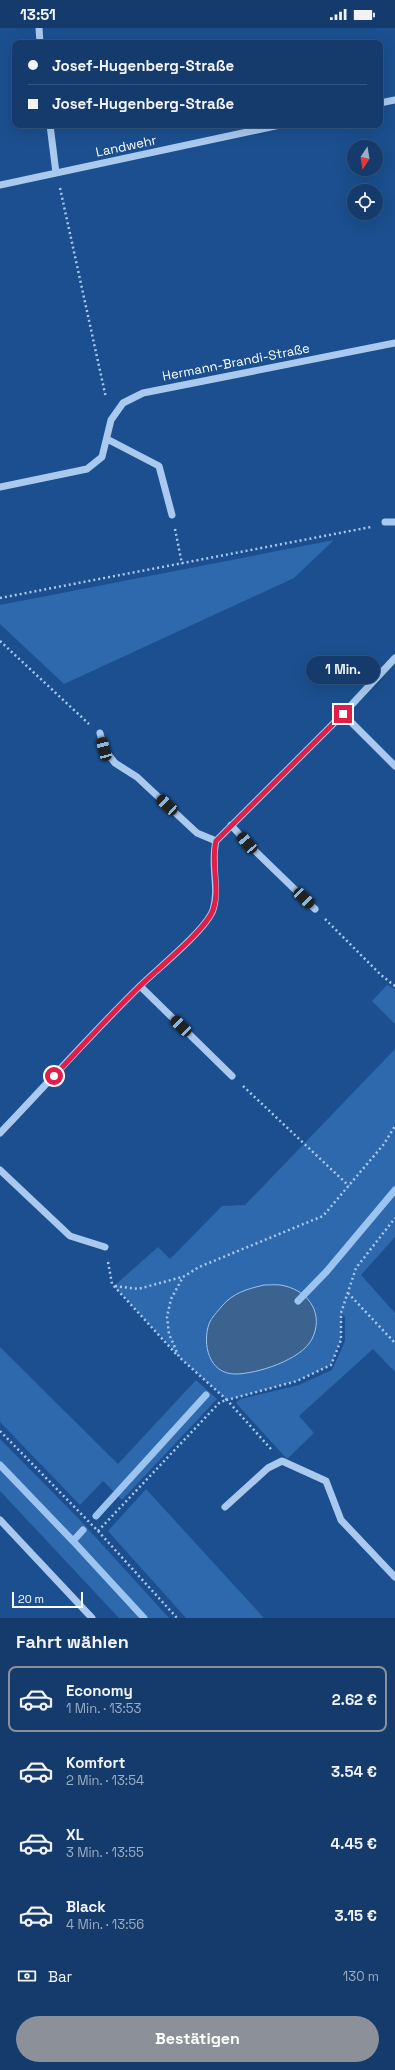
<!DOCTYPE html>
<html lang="de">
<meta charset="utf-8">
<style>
:root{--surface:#143b6b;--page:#214673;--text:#f1f3f6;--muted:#9dadc1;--line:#33557e;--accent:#8c9099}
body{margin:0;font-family:"Space Grotesk",sans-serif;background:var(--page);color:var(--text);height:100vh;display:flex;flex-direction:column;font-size:15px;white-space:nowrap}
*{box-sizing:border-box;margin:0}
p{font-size:13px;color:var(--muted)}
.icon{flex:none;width:22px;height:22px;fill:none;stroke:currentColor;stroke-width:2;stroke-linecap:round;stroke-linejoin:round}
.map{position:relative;height:1590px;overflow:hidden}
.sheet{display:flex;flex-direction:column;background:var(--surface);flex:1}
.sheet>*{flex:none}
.banner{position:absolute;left:12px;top:12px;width:371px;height:88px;border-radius:8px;box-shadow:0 4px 16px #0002,0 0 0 1px var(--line);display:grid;align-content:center;height:88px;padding:0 16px;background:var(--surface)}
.needle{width:26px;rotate:192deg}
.controls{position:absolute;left:347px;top:112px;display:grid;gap:8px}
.controls a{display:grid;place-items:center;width:36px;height:36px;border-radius:50%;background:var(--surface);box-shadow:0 4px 16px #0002,0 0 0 1px var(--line);font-size:20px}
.scale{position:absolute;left:12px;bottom:10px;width:71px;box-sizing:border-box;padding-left:4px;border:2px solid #fff;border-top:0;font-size:11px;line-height:14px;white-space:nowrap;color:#fff;-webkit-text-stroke:3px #1b4f8f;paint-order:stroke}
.end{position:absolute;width:18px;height:18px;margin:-9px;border:5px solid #e11d48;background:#fff;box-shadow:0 0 0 2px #fff}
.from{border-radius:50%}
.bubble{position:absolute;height:28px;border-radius:14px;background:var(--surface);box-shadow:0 4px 16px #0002,0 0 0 1px var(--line);font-size:13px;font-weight:700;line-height:28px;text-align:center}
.car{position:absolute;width:12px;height:24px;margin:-12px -6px;border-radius:5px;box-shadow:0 0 3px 1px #0007;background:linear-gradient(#222 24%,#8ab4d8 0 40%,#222 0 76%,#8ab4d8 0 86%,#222 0)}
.banner b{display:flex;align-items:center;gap:14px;height:38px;font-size:15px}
.banner b+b{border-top:1px solid var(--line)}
.banner i{width:10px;height:10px;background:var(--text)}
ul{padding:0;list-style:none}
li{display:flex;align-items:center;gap:12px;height:66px;margin:0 8px 6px;padding:0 8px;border:2px solid transparent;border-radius:8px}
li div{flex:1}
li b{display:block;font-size:15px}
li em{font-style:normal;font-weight:700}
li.selected{border-color:var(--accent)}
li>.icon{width:36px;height:36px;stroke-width:1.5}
h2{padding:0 16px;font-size:18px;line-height:48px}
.pay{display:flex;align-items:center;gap:10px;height:44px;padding:0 16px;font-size:15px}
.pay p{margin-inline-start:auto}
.button{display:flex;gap:8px;margin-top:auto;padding:8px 16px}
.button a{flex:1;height:46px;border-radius:24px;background:var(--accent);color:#fff;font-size:16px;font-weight:700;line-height:46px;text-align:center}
.status{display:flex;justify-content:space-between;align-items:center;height:28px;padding:0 20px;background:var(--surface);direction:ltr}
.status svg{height:11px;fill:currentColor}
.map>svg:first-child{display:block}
.green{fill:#2e69ad}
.water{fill:#3c6290;stroke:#9cc4f0}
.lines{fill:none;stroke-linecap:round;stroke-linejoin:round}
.stream{stroke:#9cc4f0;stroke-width:7}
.path{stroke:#a9c9ee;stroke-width:2.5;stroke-dasharray:2 3;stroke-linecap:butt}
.minor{stroke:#a9c9ee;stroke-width:7}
.route{stroke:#e11d48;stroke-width:5}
.labels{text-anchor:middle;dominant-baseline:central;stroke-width:3;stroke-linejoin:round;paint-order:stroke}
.street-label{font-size:13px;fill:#fff;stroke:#1b4f8f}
</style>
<div class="status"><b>13:51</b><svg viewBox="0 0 49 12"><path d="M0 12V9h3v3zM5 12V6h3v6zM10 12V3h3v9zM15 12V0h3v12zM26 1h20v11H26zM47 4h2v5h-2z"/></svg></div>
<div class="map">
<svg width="395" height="1590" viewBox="0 0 395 1590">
<rect width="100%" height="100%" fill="#1b4f8f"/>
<!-- green -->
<path class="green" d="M334,512L294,550L64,656L0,596V577Z
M387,957L395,961V996L372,973Z
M395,1021V1209L361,1247L395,1285V1344L373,1321L299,1388L314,1405L287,1431L236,1375L240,1371L299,1357L332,1342L345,1313V1289L342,1286L341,1312L331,1337L297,1353L227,1372L179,1329L114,1258L158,1219L170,1231L222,1178L245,1177Z
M0,1319L118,1436L196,1352L217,1371L122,1472L103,1453L80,1477L0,1394Z
M0,1411L79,1491L169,1590H119L0,1463Z
M146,1461L264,1590H186L108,1503Z"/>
<!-- water -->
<path class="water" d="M264,1257C271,1257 279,1256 285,1258C310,1264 324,1287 312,1311C301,1332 257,1346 235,1346C209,1346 202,1316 209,1296C211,1290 218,1283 222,1278C233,1265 247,1261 264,1257Z"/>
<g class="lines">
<!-- stream -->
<path class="stream" d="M298,1273L327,1243L395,1162
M0,1437L73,1513
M96,1488L206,1367
M83,1502L73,1513L144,1590"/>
<!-- path -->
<path class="path" d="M60,160L106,370
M175,501L182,536
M0,570L371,499
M0,613L89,696
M325,891L381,947L395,958
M243,1058L349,1158
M108,1234L112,1256L177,1327
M115,1258L138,1261L182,1249
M348,1265L395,1315
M0,1403L98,1503L177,1590
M271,1421L227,1372L297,1353L331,1337L341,1312V1285L356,1240L395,1190
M98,1503L220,1374L227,1372L179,1329L169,1306L167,1289L171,1271L183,1249L199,1239L323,1188L384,1116L395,1098"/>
<!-- minor -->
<path class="minor" d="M39,0L40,15
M380,75L395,72
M50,97L56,145
M0,157L280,97
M107,411L159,438L172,487
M0,459L87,441L102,429L111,392L123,375L143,365L395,315
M385,494H395
M343,686L395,738
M100,705L104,721L115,735L137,749L197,805L216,813
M231,797L247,815L315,881
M140,958L232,1048
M0,1105C47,1056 92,1005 140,958C158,940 205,903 213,882C220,860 210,837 216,813L343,686L395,630
M0,1142L70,1208L105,1219
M225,1479L268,1440L282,1433L326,1453L341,1492L395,1549
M0,1492L92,1590"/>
</g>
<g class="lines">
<!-- route -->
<path class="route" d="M54,1048C82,1018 110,987 140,958C158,940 205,903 213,882C221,860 210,837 216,813L343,686"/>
</g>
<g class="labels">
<!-- street labels -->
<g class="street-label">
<text transform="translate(126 118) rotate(-12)">Landwehr</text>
<text transform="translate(236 334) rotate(-11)">Hermann-Brandi-Straße</text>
</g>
</g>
</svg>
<div class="controls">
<a><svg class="needle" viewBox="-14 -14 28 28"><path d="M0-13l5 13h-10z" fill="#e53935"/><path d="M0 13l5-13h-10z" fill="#9dadc1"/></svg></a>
<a><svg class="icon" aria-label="locate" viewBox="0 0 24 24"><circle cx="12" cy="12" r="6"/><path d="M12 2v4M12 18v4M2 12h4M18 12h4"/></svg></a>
</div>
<div class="scale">20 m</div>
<i class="end from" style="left:54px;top:1048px"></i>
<i class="end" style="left:343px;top:686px"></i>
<div class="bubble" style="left:306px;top:628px;width:74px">1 Min.</div>
<i class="car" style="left:104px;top:721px;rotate:345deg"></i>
<i class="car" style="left:167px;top:777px;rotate:313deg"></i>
<i class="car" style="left:247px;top:815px;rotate:320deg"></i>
<i class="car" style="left:304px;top:870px;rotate:134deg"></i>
<i class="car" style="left:181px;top:998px;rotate:314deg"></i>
<div class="banner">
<b><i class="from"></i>Josef-Hugenberg-Straße</b>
<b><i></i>Josef-Hugenberg-Straße</b>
</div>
</div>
<section class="sheet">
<h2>Fahrt wählen</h2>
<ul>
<li class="selected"><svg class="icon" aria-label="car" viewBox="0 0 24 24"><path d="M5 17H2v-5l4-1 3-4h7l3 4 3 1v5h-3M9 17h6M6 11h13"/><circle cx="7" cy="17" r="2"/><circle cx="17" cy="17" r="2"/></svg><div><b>Economy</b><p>1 Min. · 13:53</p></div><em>2.62 €</em></li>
<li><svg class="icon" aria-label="car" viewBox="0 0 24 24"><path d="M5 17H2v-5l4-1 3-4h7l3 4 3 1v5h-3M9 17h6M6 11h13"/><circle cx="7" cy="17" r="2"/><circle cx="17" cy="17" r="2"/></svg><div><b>Komfort</b><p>2 Min. · 13:54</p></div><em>3.54 €</em></li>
<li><svg class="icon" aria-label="car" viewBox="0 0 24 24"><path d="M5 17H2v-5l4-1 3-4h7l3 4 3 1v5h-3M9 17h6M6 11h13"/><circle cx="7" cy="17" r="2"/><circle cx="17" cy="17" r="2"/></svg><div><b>XL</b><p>3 Min. · 13:55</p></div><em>4.45 €</em></li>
<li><svg class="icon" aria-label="car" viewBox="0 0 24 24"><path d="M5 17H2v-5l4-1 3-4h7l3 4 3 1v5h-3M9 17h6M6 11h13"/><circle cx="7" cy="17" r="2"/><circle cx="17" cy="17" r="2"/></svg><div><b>Black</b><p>4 Min. · 13:56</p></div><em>3.15 €</em></li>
</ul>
<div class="pay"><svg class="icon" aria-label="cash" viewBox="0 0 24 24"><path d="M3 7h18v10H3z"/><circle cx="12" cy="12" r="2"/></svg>Bar<p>130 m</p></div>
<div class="button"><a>Bestätigen</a></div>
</section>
